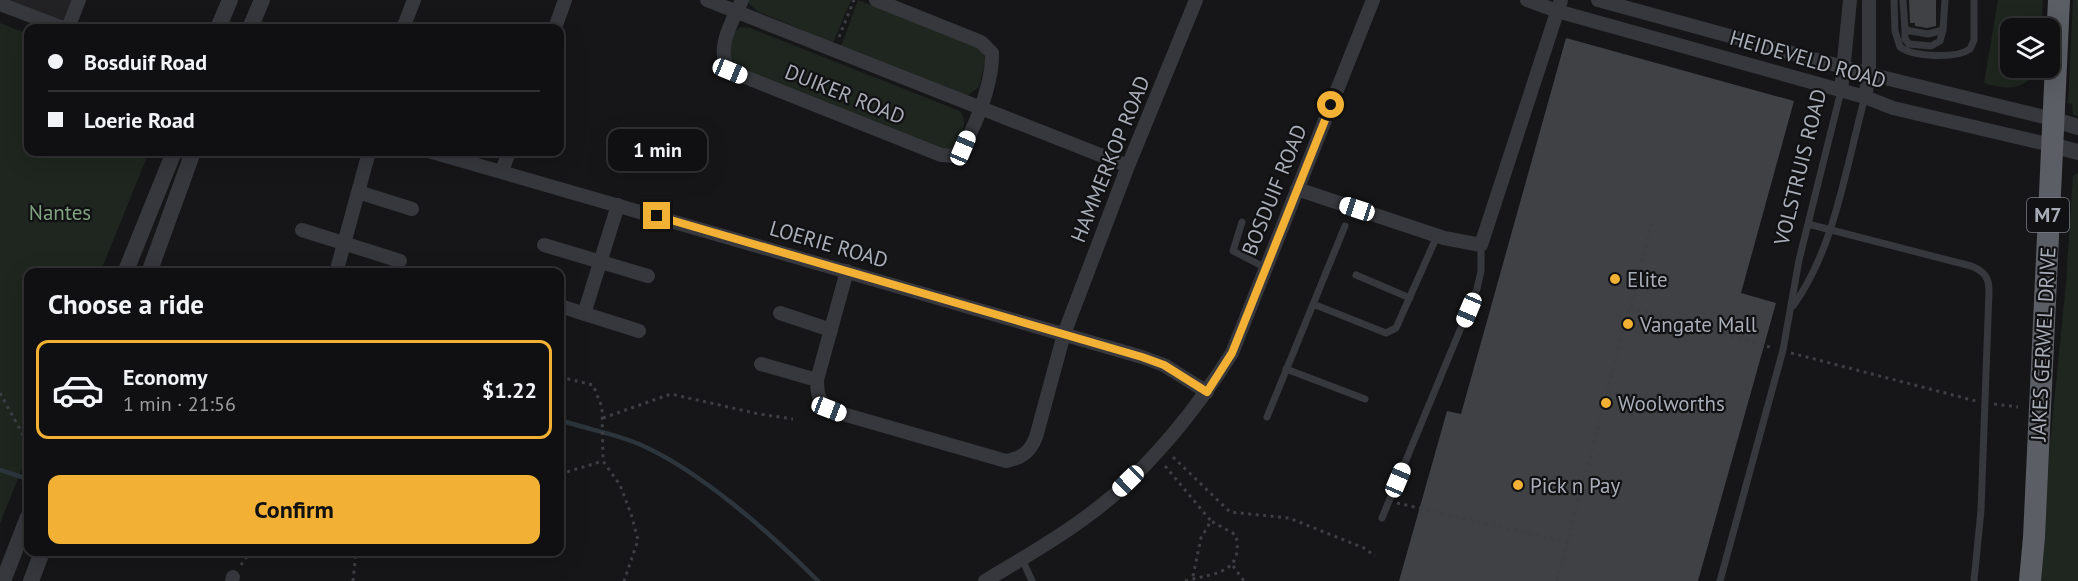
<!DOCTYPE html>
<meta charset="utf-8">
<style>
:root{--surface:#101012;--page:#1e1e20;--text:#f1f3f6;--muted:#9c9d9f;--line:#303032;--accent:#f2b134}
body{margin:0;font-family:"PT Sans",sans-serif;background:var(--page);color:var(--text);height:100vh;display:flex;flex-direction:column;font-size:22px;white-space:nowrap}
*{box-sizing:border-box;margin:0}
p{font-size:20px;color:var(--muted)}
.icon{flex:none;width:33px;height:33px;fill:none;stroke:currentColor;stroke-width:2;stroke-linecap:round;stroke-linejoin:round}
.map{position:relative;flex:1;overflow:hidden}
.side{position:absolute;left:24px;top:268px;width:540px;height:288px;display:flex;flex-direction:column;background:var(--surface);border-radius:12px;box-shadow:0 6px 24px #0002,0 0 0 2px var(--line)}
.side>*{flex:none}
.banner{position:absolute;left:24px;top:24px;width:540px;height:132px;border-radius:12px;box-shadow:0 6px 24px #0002,0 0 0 2px var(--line);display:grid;align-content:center;height:132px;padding:0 24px;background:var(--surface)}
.controls{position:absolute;left:2000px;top:18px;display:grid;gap:12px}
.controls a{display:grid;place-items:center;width:60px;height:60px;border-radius:12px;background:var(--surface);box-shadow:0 6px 24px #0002,0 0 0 2px var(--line);font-size:30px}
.end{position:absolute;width:27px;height:27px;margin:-14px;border:8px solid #f2b134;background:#111;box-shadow:0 0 0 3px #111}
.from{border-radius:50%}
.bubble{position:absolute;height:42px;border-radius:12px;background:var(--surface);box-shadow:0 6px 24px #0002,0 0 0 2px var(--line);font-size:20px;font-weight:700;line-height:42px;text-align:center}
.car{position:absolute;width:18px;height:36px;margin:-18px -9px;border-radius:8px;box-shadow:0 0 4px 2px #0007;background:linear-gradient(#fff 24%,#345 0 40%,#fff 0 76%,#345 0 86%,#fff 0)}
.banner b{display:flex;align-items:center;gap:21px;height:57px;font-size:22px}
.banner b+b{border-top:2px solid var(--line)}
.banner i{width:15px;height:15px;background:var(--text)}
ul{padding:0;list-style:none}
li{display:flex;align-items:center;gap:18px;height:99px;margin:0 12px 9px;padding:0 12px;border:3px solid transparent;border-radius:12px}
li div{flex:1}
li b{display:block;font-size:22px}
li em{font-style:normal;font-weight:700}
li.on{border-color:var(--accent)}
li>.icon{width:54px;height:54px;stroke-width:1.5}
h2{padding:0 24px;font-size:27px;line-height:72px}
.cta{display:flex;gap:12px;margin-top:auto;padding:12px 24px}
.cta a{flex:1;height:69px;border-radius:12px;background:var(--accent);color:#111;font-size:24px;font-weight:700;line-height:69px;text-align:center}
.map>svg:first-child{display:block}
.built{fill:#222225}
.green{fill:#1e261f}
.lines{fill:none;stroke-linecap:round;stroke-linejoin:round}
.stream{stroke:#2c353c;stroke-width:4.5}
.building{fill:#404145}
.path{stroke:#3d3f44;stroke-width:3;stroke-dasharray:3 4.5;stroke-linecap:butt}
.service{stroke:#37383d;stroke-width:7}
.minor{stroke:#37383d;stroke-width:14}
.tertiary{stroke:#37383d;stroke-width:16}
.trunk{stroke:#5b5e65;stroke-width:22}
.route{stroke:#f2b134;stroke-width:8}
.poi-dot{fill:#f2b134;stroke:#111113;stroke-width:2}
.labels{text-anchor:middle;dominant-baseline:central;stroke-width:4.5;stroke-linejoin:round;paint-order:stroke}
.shield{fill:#111113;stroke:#7b7e86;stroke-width:1.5}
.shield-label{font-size:20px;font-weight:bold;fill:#a8adb8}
.street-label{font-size:21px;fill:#a8adb8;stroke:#111113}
.park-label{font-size:21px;fill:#7fa381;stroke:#111113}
.poi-label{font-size:21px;fill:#a8adb8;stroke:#111113;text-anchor:start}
</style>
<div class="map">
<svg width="2078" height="581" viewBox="0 0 2078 581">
<rect width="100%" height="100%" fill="#161618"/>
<!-- built -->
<path class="built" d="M0,0H79L68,28Z"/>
<!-- green -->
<path class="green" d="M749,0H851L833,43L757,11L749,4Z
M858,0L979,47L986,59L979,87L968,95L959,93L841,46Z
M1998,0H2043L2041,28H2010V68H2038C2027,91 2005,90 1984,83Z
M2073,0H2078V116L2073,115L2072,104L2068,103Z
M0,23L28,34V152H149L100,273H28V453L0,524Z
M741,27L750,28L960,111C970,124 960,145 947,151L734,67L727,52L735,31Z
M2078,173V581H2041L2050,443L2066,283L2073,176Z"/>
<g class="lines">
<!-- stream -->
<path class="stream" d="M560,420C586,429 613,433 639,444C699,470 772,534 818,581
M0,470L28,479"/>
</g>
<!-- building -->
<path class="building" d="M1909,0H1936V26L1927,28L1915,26V23H1910Z
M1566,38L1794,101L1741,293L1776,303L1698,581H1399L1447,411L1461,414Z"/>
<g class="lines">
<!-- path -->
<path class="path" d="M839,37L854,0
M1630,307L1773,348
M1791,353L1976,401
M560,377L593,385L602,407L603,461L620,485L631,514L638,540L624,581
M0,393L28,444
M1994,404L2018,407
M603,418L671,394L759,414L793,419
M1173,457L1230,512L1289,518L1364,548L1375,556
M1165,466L1211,521L1201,538L1192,581
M560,474L603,461
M1397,503L1568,542
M266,552H306
M241,565L250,552
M1233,566L1244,581
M353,581L356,552
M1185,581C1213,573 1244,575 1236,535L1211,521
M1557,581L1653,219"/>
<!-- service -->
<path class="service" d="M1894,0L1895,31L1900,47C1914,57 1956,59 1970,49L1974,40V0
M1903,0L1905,30L1928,34L1943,30L1945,0
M1905,30V39L1909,44L1931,46L1940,41L1943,30
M1242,222L1233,251L1266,268
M1808,224L1971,266C1984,271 1989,277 1989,291L1981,510L1974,581
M1356,275L1410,298
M1313,304L1386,333L1396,328L1437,236
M1793,306C1835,248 1846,166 1865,97
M1286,369L1365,399
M1267,417L1345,226
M1382,518L1477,289L1481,271V245
M1022,559L1032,581
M1720,581L1783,350L1799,260L1841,91"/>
<!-- minor -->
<path class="minor" d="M707,0L1128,166
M742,0C732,22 714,50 730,71L941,155L953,156C974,140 993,79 992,53L981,42L876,0
M1527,0L1557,11L1865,97L1893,108L2051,145
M1598,0L1869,74L2052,119
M0,4L63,28
M68,28L79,0
M403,28L414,0
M555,28L565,0
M1841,91L1850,0
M1865,97L1869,74V0
M432,152L1142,357L1164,365L1207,392
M502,171L509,152
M1297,189L1444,238L1481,245L1561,0
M358,192L412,209
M302,230L400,261
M544,245L648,276
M847,271L817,380C817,403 822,406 843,414L1006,461C1022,458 1030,452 1036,437L1064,334L1128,166L1196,0
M336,273L369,152
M560,306L639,331
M780,313L831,330
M584,314L618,205
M761,364L817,380
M232,581L233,577
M985,581C1030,554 1076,528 1115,494C1161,453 1199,405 1232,353L1373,0"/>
<!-- tertiary -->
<path class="tertiary" d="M218,28L230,0
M250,28L262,0
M2052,119L2078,127
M2051,145L2078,152
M125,273L174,152
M149,273L193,152
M3,581L28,517
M31,581L42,552"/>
<!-- trunk -->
<path class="trunk" d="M2030,581L2034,537L2059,0"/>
</g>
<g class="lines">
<!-- route -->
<path class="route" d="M657,216L1142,357L1164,365L1207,392L1232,353L1331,105"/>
</g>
<!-- markers -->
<g class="poi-dot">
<circle cx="1615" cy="279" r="6"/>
<circle cx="1628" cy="324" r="6"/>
<circle cx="1606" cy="403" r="6"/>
<circle cx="1518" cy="485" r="6"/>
</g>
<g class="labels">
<!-- shield labels -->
<rect class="shield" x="2027" y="198" width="42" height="34" rx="4.5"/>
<g class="shield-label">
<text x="2048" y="215">M7</text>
</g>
<!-- street labels -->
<g class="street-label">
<text transform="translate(1808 59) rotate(16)">HEIDEVELD ROAD</text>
<text transform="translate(845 94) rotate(22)">DUIKER ROAD</text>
<text transform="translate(1110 159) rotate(-68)">HAMMERKOP ROAD</text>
<text transform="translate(1800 167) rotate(-76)">VOLSTRUIS ROAD</text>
<text transform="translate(1274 190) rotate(-68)">BOSDUIF ROAD</text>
<text transform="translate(829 244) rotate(16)">LOERIE ROAD</text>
<text transform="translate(2043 344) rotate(-87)">JAKES GERWEL DRIVE</text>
</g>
<!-- park labels -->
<g class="park-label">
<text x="60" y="212">Nantes</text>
</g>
<!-- poi labels -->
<g class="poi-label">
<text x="1627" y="279">Elite</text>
<text x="1640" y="324">Vangate Mall</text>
<text x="1618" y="403">Woolworths</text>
<text x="1530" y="485">Pick n Pay</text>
</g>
</g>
</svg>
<div class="controls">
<a><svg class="icon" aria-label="layers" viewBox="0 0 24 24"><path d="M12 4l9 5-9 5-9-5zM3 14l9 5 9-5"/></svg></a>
</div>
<i class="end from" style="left:1331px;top:105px"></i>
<i class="end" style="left:657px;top:216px"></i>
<div class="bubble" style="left:608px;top:129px;width:99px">1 min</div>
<i class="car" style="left:730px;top:71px;rotate:112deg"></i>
<i class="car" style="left:963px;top:148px;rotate:23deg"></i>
<i class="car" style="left:1357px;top:209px;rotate:288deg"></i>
<i class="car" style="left:1469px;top:310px;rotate:203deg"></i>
<i class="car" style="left:829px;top:409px;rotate:111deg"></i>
<i class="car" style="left:1398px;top:480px;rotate:23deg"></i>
<i class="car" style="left:1128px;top:481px;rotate:226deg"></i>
<div class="banner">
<b><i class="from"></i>Bosduif Road</b>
<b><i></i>Loerie Road</b>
</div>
<section class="side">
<h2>Choose a ride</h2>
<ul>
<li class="on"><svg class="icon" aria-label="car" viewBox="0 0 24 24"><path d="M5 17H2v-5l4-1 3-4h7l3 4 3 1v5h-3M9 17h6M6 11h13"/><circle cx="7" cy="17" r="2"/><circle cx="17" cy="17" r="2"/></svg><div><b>Economy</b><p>1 min · 21:56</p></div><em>$1.22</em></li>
</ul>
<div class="cta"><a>Confirm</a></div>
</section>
</div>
